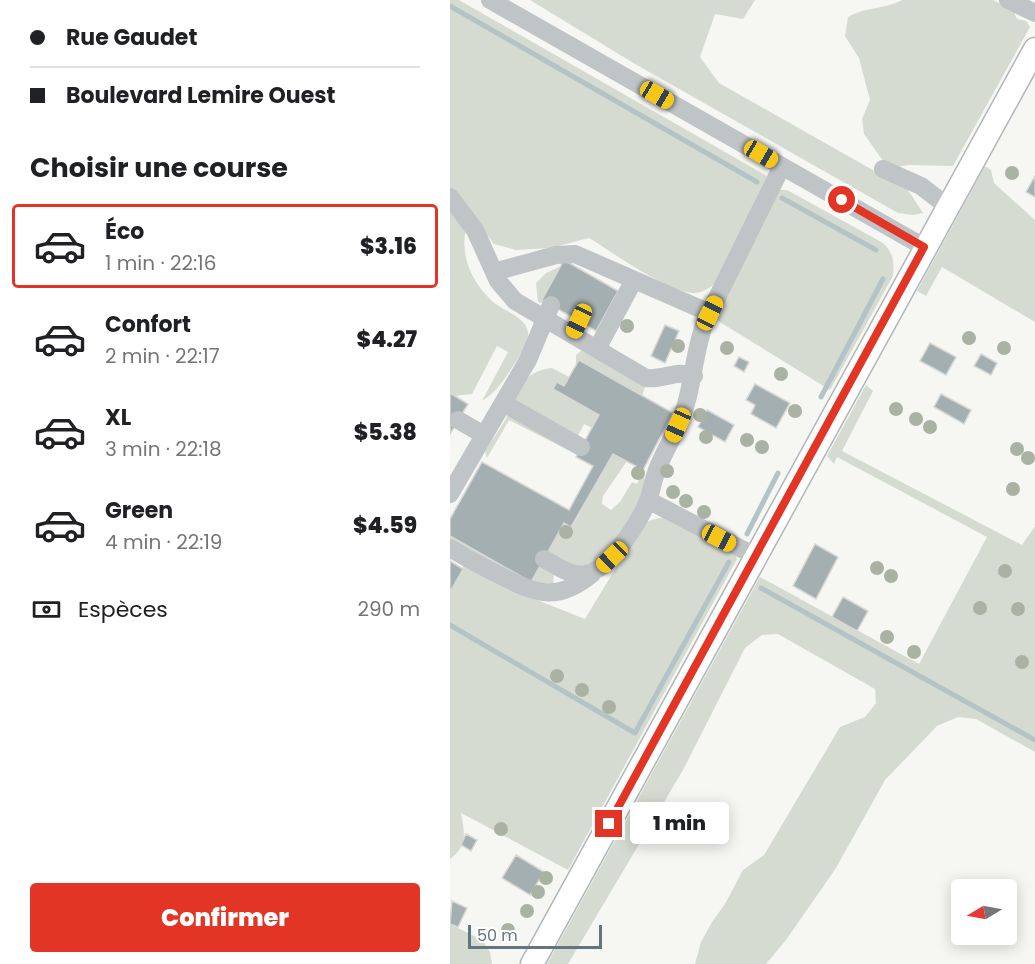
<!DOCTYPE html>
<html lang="fr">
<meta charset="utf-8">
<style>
:root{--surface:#fff;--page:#f2f2f2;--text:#202124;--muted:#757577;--line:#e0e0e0;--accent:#e33525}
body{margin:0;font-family:Poppins,sans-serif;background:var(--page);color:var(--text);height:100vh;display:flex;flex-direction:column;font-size:22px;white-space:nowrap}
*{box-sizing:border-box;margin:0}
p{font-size:20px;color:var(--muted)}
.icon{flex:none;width:33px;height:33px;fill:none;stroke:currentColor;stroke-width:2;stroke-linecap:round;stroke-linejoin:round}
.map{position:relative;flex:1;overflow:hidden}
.details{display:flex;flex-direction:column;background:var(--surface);width:450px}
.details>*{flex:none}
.banner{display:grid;align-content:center;height:132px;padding:0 30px;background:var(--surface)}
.needle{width:39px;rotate:260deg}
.controls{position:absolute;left:501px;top:879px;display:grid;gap:12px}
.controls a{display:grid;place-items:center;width:66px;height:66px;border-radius:6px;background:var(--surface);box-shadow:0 3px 15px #0003;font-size:30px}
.scale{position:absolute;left:18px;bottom:15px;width:134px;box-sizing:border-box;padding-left:6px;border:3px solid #61767e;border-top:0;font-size:16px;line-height:21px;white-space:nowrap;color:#61767e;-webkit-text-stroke:4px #fff;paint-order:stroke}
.end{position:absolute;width:27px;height:27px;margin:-14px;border:8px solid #e33525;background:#fff;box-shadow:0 0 0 3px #fff}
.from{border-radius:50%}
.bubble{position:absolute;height:42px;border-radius:6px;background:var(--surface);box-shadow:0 3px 15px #0003;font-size:20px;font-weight:800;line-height:42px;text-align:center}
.car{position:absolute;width:18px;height:36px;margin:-18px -9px;border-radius:8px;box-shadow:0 0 4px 2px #0007;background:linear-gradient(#f5c518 24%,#345 0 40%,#f5c518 0 76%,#345 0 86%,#f5c518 0)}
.banner b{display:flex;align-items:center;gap:21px;height:57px;font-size:22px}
.banner b+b{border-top:2px solid var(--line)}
.banner i{width:15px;height:15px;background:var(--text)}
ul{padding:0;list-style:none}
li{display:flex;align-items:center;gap:18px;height:84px;margin:0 12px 9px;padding:0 18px;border:3px solid transparent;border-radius:6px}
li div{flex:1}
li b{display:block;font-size:22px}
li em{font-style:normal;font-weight:800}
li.active{border-color:var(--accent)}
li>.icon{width:54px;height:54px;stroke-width:1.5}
h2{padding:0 30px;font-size:27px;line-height:72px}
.pay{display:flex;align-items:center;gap:15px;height:66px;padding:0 30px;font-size:22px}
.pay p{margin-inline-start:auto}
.cta{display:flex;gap:12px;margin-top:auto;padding:12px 30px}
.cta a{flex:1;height:69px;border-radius:6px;background:var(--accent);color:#fff;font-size:24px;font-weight:800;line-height:69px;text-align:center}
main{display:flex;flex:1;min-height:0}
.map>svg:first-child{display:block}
.green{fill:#d6dbd2}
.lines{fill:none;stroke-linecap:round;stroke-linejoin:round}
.stream{stroke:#b4c4c6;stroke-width:5}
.building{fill:#a4afb2;stroke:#d7d7d5;stroke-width:1.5}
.major-casing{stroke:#b0b6b9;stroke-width:25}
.minor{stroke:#bfc4c7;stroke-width:18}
.major{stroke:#fff;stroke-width:22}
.tree{fill:#aab2a4}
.route{stroke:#e33525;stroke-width:8}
</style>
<main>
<section class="details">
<div class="banner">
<b><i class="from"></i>Rue Gaudet</b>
<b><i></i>Boulevard Lemire Ouest</b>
</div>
<h2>Choisir une course</h2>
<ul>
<li class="active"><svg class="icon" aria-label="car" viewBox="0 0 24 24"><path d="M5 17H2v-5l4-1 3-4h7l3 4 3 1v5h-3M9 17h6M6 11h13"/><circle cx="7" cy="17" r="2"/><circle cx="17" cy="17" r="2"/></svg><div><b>Éco</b><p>1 min · 22:16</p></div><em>$3.16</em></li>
<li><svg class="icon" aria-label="car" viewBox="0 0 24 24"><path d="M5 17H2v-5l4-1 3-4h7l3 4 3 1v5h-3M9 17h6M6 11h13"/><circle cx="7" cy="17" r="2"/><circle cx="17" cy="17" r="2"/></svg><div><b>Confort</b><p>2 min · 22:17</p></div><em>$4.27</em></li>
<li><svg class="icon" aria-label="car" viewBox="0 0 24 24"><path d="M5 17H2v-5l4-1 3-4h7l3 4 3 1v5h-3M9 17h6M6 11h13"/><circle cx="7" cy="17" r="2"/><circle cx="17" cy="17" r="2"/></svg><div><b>XL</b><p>3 min · 22:18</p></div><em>$5.38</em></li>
<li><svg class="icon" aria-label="car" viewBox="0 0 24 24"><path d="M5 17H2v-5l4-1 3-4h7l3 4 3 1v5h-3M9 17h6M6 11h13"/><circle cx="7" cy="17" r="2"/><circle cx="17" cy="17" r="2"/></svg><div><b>Green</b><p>4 min · 22:19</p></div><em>$4.59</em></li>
</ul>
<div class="pay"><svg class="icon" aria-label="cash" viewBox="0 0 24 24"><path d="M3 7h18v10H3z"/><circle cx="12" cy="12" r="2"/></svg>Espèces<p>290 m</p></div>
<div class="cta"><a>Confirmer</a></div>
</section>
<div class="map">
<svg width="585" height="964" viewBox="0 0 585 964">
<rect width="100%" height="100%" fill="#f6f6f3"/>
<!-- green -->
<path class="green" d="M0,0H9L317,176L267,282C260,287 253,294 242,293C213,289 165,254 139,238L100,248L66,250L44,244L0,190Z
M80,0H305L293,19L265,14L250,57L269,83L458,190L473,213L463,215L448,213L185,64Z
M452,0H543L563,10L567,19L576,21L580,27L503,166L459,165L438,168L414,134L412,119L420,100L409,58L395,36L398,17C418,6 433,10 452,0Z
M535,166L541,170L544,183L585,220V322L492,267L476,296L467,291Z
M329,190H337L433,243C444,253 444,262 443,276L380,390L265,319Z
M0,204L16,229C10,255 21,281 41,300C51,311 77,316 78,333C79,344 71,354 65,363C56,377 47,392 32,401L58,352L47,346L22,394L5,396L0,393Z
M111,266L92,300L98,304L88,302L86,283L96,273Z
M131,351L140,353L195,387L192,396L129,360L126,365V355Z
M102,368L119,377L114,386L107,382L103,389L149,415L142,428L134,424L120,451L59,420L37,458L35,452C42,439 54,425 59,412C69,389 73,371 102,368Z
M416,385L423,391L392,451L572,545L585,526V752L526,719L508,717L487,726L435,780L386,868L336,940L316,964H245L251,942L262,922L275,904L293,870L314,855L390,727L415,717L426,703L425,689L328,634L312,635L295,648L233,770L118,964H97L310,577L469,664L537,537L387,457L384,464L377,456Z
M163,454L177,461L153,496L152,504L161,510L170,502L182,482L187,484L193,470C194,476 196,483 194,488C187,508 154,566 132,567C120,567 107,559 97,554L114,523L122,527Z
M214,517L285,554L287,559L118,870L11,813C14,832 19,845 0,859V592L14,565L47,584L135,619L191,526L201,520Z
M0,536L81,581L91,565L104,574L103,585L90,588L0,542Z
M0,924L32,940L40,952L42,964H0Z"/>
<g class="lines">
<!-- stream -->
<path class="stream" d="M0,6L307,182
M332,198L426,250
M371,397L433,279
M297,534L328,473
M311,588L585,740
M0,625L185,733L279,562"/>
</g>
<!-- building -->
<path class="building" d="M585,176V197L576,192Z
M114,260L168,291L146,331L92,300Z
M215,325L229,331L215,363L201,356Z
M480,343L506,357L496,375L470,361Z
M531,354L547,363L541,375L524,366Z
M289,357L299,362L294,372L284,366Z
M129,360L223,413L193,470L163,454L121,527L114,523L81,582L0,536V519L32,462L119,510L143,466L126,457L149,415L103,389L107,382L114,386Z
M305,384L340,403L326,428L301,414L305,405L296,400Z
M0,393L18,404L0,434Z
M491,394L521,410L514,424L484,407Z
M257,410L284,425L275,442L248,427Z
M365,544L388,557L366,599L343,586Z
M0,561L13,569L0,592Z
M393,597L418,611L407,631L382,617Z
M16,834L27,840L21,851L11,845Z
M66,855L94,872L80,895L52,878Z
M2,901L17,908L8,927L0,924Z"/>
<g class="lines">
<!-- major casing -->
<g class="major-casing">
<path id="major" d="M82,964L585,49"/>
</g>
<!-- minor -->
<path class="minor" d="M40,0L474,247
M558,0L585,13
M433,169L471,186L497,206
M0,197L25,230L48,281L65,301L196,378C214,380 227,369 244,376
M44,272L106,255L125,254L260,313
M147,349L184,280
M53,403L131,447
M8,420L34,435
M0,494L78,360L101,305
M198,500L305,556
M0,548C16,558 33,567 49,575C87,594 107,603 143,573
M94,559C107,566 121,577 136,574C160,570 191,519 199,498C202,488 204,477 208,467C217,446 230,426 236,404C244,376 245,347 256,320L332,166"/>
<!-- major -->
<use href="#major" class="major"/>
</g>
<!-- trees -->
<g class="tree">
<circle cx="562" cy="173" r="7"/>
<circle cx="177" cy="326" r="7"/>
<circle cx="519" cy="338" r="7"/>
<circle cx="228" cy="346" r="7"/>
<circle cx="277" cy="348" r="7"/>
<circle cx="554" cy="348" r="7"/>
<circle cx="331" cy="374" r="7"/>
<circle cx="446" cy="409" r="7"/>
<circle cx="345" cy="411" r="7"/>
<circle cx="250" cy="415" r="7"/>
<circle cx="466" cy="419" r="7"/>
<circle cx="480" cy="427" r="7"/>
<circle cx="256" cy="437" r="7"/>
<circle cx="297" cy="440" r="7"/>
<circle cx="312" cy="447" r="7"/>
<circle cx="567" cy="449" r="7"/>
<circle cx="578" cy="458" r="7"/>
<circle cx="217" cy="471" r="7"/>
<circle cx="188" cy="473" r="7"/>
<circle cx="563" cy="489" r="7"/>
<circle cx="223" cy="492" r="7"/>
<circle cx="236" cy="501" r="7"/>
<circle cx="254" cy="512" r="7"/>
<circle cx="116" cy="532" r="7"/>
<circle cx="427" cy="568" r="7"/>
<circle cx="555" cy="571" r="7"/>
<circle cx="441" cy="576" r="7"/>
<circle cx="530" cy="608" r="7"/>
<circle cx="568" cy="609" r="7"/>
<circle cx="437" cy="637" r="7"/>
<circle cx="464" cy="652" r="7"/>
<circle cx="572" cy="662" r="7"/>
<circle cx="107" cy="676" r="7"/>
<circle cx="132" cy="690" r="7"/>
<circle cx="159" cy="707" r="7"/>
<circle cx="51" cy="829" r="7"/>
<circle cx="96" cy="878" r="7"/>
<circle cx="88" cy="892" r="7"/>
<circle cx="77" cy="911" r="7"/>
<circle cx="58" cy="930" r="7"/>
</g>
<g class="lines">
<!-- route -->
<path class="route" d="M159,824L474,247L392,200"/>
</g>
</svg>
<div class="controls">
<a><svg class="needle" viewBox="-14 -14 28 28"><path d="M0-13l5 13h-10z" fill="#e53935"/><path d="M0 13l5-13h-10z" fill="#757577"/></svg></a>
</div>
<div class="scale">50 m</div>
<i class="end from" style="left:392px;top:200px"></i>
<i class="end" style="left:159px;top:824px"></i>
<div class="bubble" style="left:180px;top:802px;width:99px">1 min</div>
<i class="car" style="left:207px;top:95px;rotate:120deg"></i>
<i class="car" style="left:311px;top:154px;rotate:120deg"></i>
<i class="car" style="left:260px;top:313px;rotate:26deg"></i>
<i class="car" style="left:129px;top:321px;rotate:205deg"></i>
<i class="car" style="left:228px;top:425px;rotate:204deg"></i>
<i class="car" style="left:269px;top:538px;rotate:118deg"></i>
<i class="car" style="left:162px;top:557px;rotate:226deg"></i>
</div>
</main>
